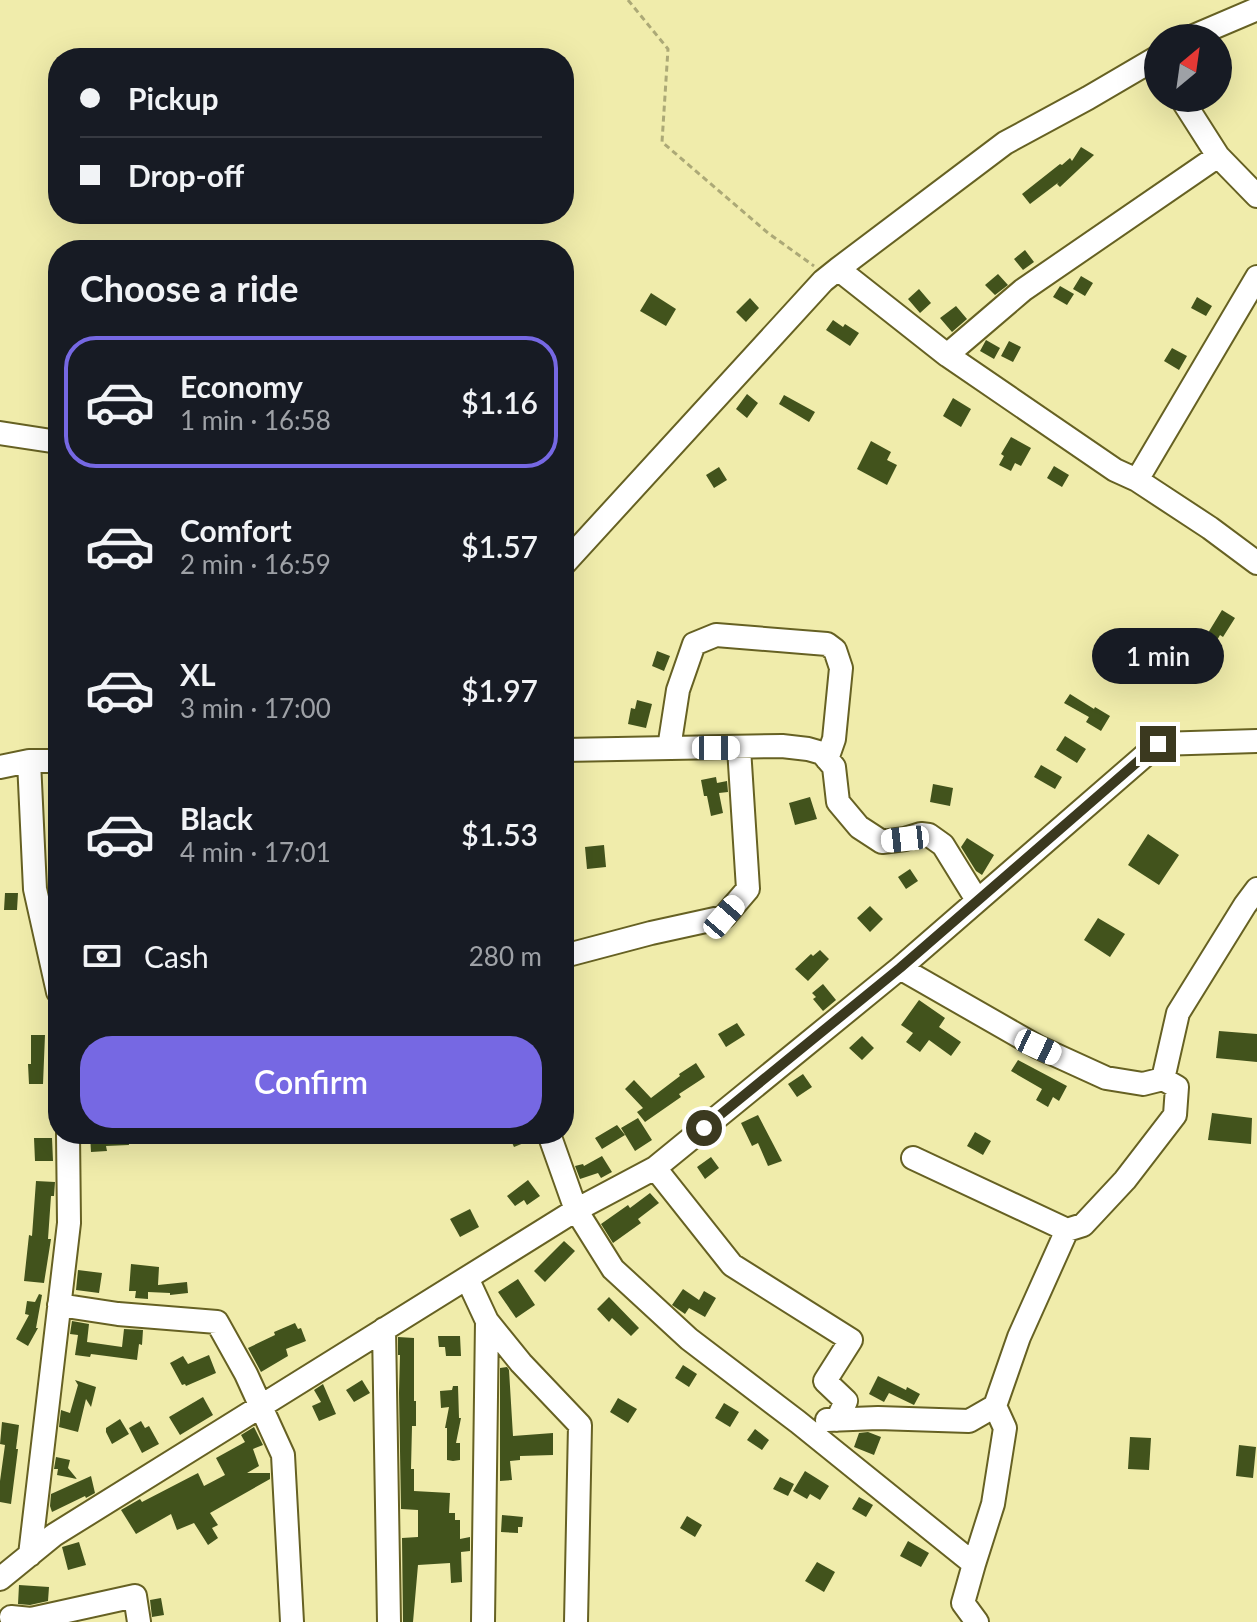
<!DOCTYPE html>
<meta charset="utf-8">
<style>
:root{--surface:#171b24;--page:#242831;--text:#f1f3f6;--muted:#9ea1a6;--line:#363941;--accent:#7668e3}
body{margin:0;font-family:Lato,sans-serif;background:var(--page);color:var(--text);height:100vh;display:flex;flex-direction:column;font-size:30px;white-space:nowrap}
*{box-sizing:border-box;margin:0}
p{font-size:26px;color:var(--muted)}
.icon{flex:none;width:44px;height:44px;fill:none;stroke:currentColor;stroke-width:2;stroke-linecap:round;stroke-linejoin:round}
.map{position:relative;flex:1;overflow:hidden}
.details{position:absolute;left:48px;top:240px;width:526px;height:904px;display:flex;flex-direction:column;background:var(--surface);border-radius:32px;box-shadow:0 8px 32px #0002}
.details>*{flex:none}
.top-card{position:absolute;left:48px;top:48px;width:526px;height:176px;border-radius:32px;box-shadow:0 8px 32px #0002;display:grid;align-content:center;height:176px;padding:0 32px;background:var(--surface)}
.needle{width:52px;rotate:29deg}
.tools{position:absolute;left:1144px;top:24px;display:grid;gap:16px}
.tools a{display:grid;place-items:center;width:88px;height:88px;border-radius:50%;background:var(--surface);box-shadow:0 8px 32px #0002;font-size:40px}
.end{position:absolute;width:36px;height:36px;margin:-18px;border:10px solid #3b391f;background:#fff;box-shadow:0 0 0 4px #fff}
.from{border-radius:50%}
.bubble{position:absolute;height:56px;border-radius:28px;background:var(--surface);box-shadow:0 8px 32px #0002;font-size:26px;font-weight:600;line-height:56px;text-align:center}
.car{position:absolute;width:24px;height:48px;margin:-24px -12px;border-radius:10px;box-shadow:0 0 6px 2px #0007;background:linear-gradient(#fff 24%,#345 0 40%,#fff 0 76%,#345 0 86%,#fff 0)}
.top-card b{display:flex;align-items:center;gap:28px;height:76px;font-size:30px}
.top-card b+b{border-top:2px solid var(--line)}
.top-card i{width:20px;height:20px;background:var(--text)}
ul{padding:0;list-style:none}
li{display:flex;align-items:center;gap:24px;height:132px;margin:0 16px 12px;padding:0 16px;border:4px solid transparent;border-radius:32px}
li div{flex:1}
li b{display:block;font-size:30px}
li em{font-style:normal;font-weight:600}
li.current{border-color:var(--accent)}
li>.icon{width:72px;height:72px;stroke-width:1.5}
h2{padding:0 32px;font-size:36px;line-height:96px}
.pay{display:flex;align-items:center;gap:20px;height:88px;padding:0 32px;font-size:30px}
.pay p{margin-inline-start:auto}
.primary-button{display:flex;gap:16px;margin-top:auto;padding:16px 32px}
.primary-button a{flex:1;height:92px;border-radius:32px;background:var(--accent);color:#fff;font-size:32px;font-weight:600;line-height:92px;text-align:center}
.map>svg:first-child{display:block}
.building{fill:#42531c}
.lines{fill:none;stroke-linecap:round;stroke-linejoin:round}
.minor-casing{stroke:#666123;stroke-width:26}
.path{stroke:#aca977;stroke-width:3;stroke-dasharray:6 4;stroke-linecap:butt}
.minor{stroke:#fff;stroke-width:22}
.route{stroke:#3b391f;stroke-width:10}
</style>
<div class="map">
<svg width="1257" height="1622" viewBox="0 0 1257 1622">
<rect width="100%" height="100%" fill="#f0ecab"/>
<!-- building -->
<path class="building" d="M1081,147L1094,155L1060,187L1057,184L1059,182L1030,204L1022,194L1060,164L1062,165L1070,158L1072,161Z
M1025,250L1034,262L1023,270L1014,259Z
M998,274L1008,285L995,295L985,285Z
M1081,276L1093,283L1085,296L1073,289Z
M1060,286L1074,294L1067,305L1053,297Z
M919,289L931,303L920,313L908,299Z
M651,293L676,309L666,326L640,311Z
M1197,297L1212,306L1206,316L1191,308Z
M750,298L759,308L746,322L736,312Z
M956,306L967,319L952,332L940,318Z
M833,320L843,327L845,324L859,333L850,346L826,330Z
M986,340L1000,348L994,359L980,351Z
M1009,341L1021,347L1013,362L1001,356Z
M1172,348L1187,356L1179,370L1164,361Z
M747,394L758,403L747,418L736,409Z
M784,395L815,412L809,422L779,404Z
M953,398L971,409L961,427L943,416Z
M1011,437L1031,448L1021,466L1015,463L1011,471L999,465L1004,456L1001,454Z
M871,441L891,452L887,460L897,465L887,485L857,469Z
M1054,466L1069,475L1062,487L1047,478Z
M719,467L727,480L714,488L706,475Z
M1222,610L1235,618L1223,637L1220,635L1198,674L1182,665L1188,654L1191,656L1198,645L1200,646Z
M657,651L670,656L664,671L652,666Z
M1070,694L1094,709L1095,707L1110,716L1101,731L1086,722L1089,717L1064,703Z
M637,700L652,704L646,728L628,724L631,708L635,709Z
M1065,736L1086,749L1077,763L1056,750Z
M1041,765L1062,777L1055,789L1034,777Z
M716,777L717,783L727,781L728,792L719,793L723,813L711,816L707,796H704L701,780Z
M933,784L953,788L950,806L930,802Z
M810,797L817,819L795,825L789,803Z
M1148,834L1179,855L1159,885L1128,865Z
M967,838L994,855L982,875L976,871L961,847Z
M604,845L606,867L587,869L585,847Z
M910,869L918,881L906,889L898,877Z
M5,893H18L17,910H4Z
M870,906L883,919L870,932L857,918Z
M1098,918L1125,934L1110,957L1084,940Z
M820,950L829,959L808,981L795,969L811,954L813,956Z
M823,984L836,1000L823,1011L813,999L816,997L812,993Z
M919,1000L945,1018L939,1027L961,1042L951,1056L929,1040L920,1052L906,1042L913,1033L901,1025Z
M737,1023L745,1035L726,1047L718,1034Z
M1219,1031L1257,1034V1062L1216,1058Z
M31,1035H45L43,1084H29L28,1064H31Z
M862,1036L874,1048L862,1060L849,1048Z
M1018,1060L1067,1086L1059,1101L1053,1097L1048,1107L1036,1100L1042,1089L1011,1071Z
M696,1063L705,1077L679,1094L681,1097L645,1122L637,1112L643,1108L625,1089L634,1080L651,1098L680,1076L679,1074Z
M803,1074L812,1087L797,1097L788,1084Z
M1212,1113L1252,1118L1251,1144L1208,1140Z
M758,1115L782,1161L768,1166L758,1143L752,1146L741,1123Z
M638,1118L652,1140L635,1151L621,1128Z
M617,1125L625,1135L602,1149L595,1138Z
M975,1132L991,1141L983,1155L967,1146Z
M128,1134L129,1145L106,1146L107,1151L91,1152L90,1135Z
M508,1134H535L536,1138L514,1147Z
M34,1138H52L53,1161H35Z
M602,1156L612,1172L601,1178L598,1173L580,1179L575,1166L583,1164L584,1166Z
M711,1157L719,1168L705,1179L697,1167Z
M528,1180L540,1196L527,1205L524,1200L515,1206L507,1196Z
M36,1181L55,1182L54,1196H51L48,1239H51L44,1283L24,1281L29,1235L32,1236Z
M650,1193L659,1203L638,1219L641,1223L613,1243L601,1224L628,1205L630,1208Z
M470,1209L479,1227L460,1237L450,1219Z
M564,1241L575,1251L545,1282L534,1271Z
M131,1264L159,1267L158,1285L187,1282L188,1293L170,1295V1293L148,1292V1299L135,1298L136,1291H129Z
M78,1270L102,1273L99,1293L76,1290Z
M518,1279L535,1305L516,1318L498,1292Z
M683,1289L699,1300L704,1291L716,1298L705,1317L689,1308L685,1314L672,1305Z
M39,1294L42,1295L36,1328H38L28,1346L16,1339L29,1315L25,1314L27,1301L35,1302Z
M609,1297L639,1328L631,1336L612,1318L609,1322L597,1309Z
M72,1321L89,1324L87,1342L122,1347L124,1329L143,1330L142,1345L139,1344L137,1360L91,1354L90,1357L75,1355L78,1335L70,1334Z
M295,1323L298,1329L301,1328L306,1341L286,1349L288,1356L261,1372L248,1348L275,1335L274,1332Z
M438,1336H460L461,1356H446L445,1347H439Z
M398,1337L414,1338V1401H416V1426H412L411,1469H414V1491L450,1493L449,1513H455V1520H460V1539L470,1537V1551L461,1552L462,1582L451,1583L450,1563L418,1565L413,1622H403L402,1538L418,1537V1510L401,1509L399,1393L400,1355H398Z
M209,1355L216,1373L186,1386L185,1384L182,1385L170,1363L183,1356L188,1364Z
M683,1365L697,1374L689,1387L675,1378Z
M507,1367L509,1370L513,1436L553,1433V1455L520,1456V1460L510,1461L512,1480L500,1481V1368Z
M878,1376L906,1390L907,1387L920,1394L914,1405L889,1393L884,1402L869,1394Z
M75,1380L96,1387L91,1407L86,1399L78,1432L59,1427L61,1410L70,1413L78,1385Z
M362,1380L370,1393L354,1402L346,1390Z
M323,1384L336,1414L319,1421L312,1406L321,1402L314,1390Z
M453,1386H458L459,1418H461L456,1443H460V1460L453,1461L447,1460V1428H445L449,1407L441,1408L440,1391L452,1390Z
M203,1397L213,1415L180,1435L169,1417Z
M618,1398L637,1409L628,1423L610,1412Z
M724,1403L739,1412L730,1427L715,1418Z
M120,1419L129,1434L112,1444L106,1432V1428Z
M141,1421L145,1428L149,1426L159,1444L142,1453L129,1428Z
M2,1422L19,1425L16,1449H18L11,1504L0,1502V1481L5,1445L0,1444Z
M254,1427L263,1445L253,1449L259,1466L247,1473H270V1479L210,1513L218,1525L212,1528L218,1538L208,1545L194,1523L177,1530L171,1514L136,1534L121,1510L140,1499L142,1502L198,1473L204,1486L225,1475L216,1458L245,1442L241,1435Z
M755,1429L769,1440L762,1450L747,1440Z
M868,1432L881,1437L874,1455L854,1447L859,1433Z
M1130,1437L1151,1438L1149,1470L1128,1469Z
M1239,1445L1256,1447L1253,1478L1236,1476Z
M56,1457L70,1460L68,1468L77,1479L57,1475L58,1469H54Z
M805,1471L829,1486L820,1500L810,1494L807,1499L793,1491Z
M91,1476L95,1493L86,1498L85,1496L52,1512L50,1506L51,1494Z
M780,1477L794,1484L788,1496L773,1489Z
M859,1497L873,1505L866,1517L852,1509Z
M502,1515L523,1517L522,1527H518V1533L501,1532Z
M687,1516L702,1525L695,1537L680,1528Z
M908,1541L929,1553L921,1567L900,1556Z
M79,1542L86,1565L68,1570L62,1547Z
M817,1562L835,1572L824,1592L805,1581Z
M19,1585L49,1587L48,1601L30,1605L18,1604Z
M161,1598L164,1615L152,1617L150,1600Z"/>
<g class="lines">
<!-- minor casing -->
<g class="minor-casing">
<path id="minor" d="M1189,38L1257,9
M1181,98L1218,156L1257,196
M838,269L1005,143L1088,98L1158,57
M947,355L1023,290L1218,156
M0,433L58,442
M1137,480L1210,528L1257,563
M564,564L823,281L838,269L947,355L1115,470L1137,480L1257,277
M669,748L678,690L694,644L716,635L827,644L835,650L841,668L834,739L827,759
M564,750L782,746L808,749L822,753L834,767L838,802L859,827L882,842L905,839L921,834L929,835L943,845L977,900
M29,761H58
M0,767L29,761L35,889L58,992
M564,956L651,933L724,917L748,889L739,748
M900,968L1038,1047L1106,1078L1143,1084L1163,1079
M549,1134L576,1210L613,1269L689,1339L798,1422L974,1564L963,1603L977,1622
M913,1158L1067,1230
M655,1168L732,1265L851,1340L825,1381L846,1401L837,1420
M467,1278L487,1321L483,1622
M59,1305L118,1314L217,1322L246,1374L283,1455L292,1622
M487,1321L521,1363L580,1425L576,1622
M384,1329L389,1622
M827,1420L878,1418L969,1421L995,1406
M30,1555L69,1223L68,1134
M974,1564L993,1504L1005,1428L995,1406L1019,1337L1067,1230L1083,1225L1125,1180L1175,1115L1177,1087L1163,1079L1178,1013L1245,905L1257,889
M0,1579L54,1535L576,1210L655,1168L900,968L1158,744L1257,741
M11,1617L31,1619L135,1596L139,1622"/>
</g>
<!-- path -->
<path class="path" d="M628,0L668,49L662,142L768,233L814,266"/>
<!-- minor -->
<use href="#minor" class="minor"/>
</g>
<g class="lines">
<!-- route -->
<path class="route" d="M704,1128L900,968L1158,744"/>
</g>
</svg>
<div class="tools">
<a><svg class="needle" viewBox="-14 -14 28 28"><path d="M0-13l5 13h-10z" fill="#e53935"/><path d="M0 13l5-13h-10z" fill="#9ea1a6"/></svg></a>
</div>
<i class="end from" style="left:704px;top:1128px"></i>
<i class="end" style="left:1158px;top:744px"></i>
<div class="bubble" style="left:1092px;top:628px;width:132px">1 min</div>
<i class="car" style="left:716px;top:748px;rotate:90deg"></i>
<i class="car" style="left:905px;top:839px;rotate:264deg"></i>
<i class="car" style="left:724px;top:917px;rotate:41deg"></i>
<i class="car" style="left:1038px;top:1047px;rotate:115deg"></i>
<div class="top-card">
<b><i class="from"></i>Pickup</b>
<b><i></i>Drop-off</b>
</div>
<section class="details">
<h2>Choose a ride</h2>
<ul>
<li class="current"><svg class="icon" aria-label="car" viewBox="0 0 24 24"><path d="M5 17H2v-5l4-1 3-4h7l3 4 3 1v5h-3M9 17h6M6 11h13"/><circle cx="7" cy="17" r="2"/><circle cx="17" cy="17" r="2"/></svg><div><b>Economy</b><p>1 min · 16:58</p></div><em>$1.16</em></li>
<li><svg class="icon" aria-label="car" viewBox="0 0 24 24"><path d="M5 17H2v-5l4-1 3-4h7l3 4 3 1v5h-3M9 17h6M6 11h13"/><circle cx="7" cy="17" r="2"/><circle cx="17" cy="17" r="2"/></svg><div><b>Comfort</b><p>2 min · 16:59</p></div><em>$1.57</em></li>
<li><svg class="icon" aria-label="car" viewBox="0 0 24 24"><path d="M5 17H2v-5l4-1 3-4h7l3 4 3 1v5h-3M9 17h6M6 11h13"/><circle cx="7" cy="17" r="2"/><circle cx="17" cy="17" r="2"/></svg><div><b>XL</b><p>3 min · 17:00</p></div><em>$1.97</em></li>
<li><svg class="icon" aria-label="car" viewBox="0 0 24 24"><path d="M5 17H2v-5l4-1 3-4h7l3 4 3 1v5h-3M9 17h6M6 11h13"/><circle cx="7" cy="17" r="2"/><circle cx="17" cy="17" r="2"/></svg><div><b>Black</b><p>4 min · 17:01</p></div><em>$1.53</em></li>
</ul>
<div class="pay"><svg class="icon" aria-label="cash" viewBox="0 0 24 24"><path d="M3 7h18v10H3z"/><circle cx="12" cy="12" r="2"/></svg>Cash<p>280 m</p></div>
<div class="primary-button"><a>Confirm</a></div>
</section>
</div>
